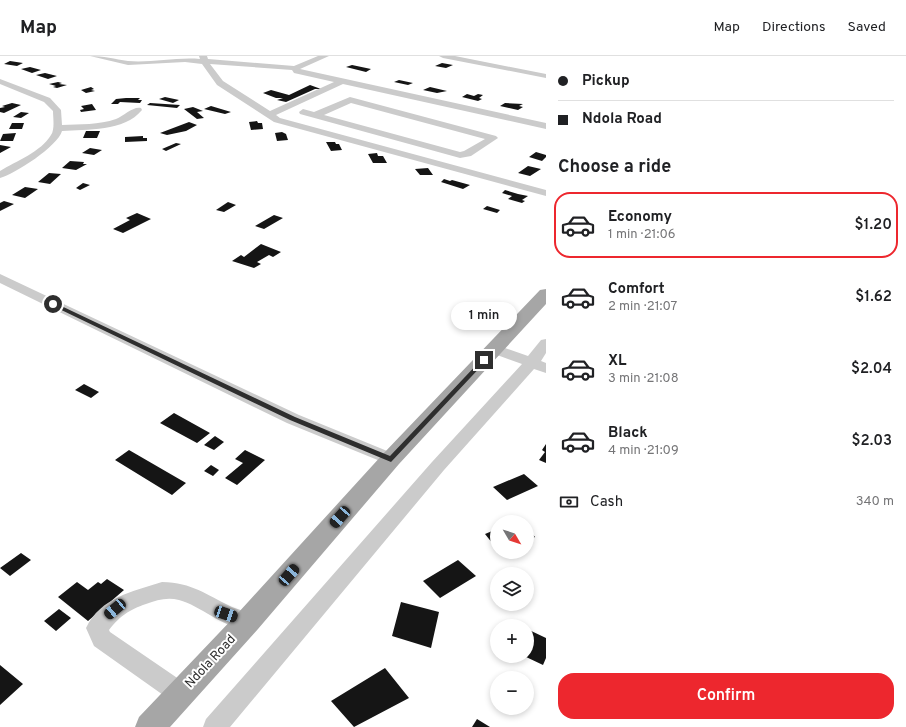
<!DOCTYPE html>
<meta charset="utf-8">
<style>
:root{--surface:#fff;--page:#f6f6f6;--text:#202124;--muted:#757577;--line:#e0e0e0;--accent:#ed272e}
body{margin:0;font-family:Overpass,sans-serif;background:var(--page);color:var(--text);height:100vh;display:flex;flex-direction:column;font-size:15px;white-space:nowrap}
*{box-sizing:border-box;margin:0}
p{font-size:13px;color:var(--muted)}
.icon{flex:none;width:22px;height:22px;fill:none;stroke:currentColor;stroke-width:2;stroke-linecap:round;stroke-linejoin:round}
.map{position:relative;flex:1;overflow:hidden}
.details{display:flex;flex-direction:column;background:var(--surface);width:360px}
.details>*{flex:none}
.guide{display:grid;align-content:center;height:88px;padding:0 12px;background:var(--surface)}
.needle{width:26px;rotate:129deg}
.buttons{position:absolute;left:490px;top:459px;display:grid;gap:8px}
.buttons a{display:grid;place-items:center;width:44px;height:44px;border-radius:50%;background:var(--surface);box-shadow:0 2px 6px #0003;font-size:20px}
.end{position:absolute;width:18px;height:18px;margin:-9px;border:5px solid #2e2e2e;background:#fff;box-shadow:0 0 0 2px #fff}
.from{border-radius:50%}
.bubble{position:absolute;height:28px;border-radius:14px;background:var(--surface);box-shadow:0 2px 6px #0003;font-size:13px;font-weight:600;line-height:28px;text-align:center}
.car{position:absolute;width:12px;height:24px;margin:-12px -6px;border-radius:5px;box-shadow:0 0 3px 1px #0007;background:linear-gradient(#222 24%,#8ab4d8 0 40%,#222 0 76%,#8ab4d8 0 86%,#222 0)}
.guide b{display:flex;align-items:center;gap:14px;height:38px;font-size:15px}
.guide b+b{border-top:1px solid var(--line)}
.guide i{width:10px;height:10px;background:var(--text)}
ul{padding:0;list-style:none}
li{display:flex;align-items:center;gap:12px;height:66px;margin:0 8px 6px;padding:0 4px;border:2px solid transparent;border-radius:16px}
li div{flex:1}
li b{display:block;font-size:15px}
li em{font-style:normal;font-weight:600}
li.on{border-color:var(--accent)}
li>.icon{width:36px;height:36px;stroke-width:1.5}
h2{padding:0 12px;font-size:18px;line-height:48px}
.pay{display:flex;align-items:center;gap:10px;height:44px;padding:0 12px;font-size:15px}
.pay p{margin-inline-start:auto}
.primary-button{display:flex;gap:8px;margin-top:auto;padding:8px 12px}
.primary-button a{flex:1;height:46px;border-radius:16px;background:var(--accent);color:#fff;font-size:16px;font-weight:600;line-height:46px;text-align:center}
header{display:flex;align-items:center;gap:24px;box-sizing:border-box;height:56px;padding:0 20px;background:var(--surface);border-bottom:1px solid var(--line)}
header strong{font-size:19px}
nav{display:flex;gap:22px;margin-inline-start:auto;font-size:14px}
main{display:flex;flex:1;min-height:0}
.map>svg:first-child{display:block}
.building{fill:#151515}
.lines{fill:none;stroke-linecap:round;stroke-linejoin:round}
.minor{fill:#cbcbcb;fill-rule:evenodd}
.major{fill:#a6a6a6;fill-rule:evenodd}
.route{fill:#2e2e2e}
.labels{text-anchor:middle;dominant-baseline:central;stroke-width:4;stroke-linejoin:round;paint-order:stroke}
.street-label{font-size:13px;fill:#2e2e2e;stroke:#fff}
</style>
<header>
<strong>Map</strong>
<nav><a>Map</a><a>Directions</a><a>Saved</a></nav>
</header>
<main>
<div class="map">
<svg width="546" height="671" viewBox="0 0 546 671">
<rect width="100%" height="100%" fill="#fff"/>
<!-- building -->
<path class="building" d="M10,5L23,7L17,10L4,8Z
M442,7L453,9L446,12L435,10Z
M352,9L371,13L366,16L346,11Z
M30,11L41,14L32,17L21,13Z
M45,17L57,20L48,23L36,19Z
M399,24L413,27L408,29L394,26Z
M58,26L62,27L59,28L67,29L57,32L53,31L56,30L49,28Z
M310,29L321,33H315L286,46L277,44L283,42H276L263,37L271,34L289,39Z
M91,31L94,33L91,34L95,35L86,37L81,34Z
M430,31L447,35L437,37L423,34Z
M467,38L474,40L478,38L483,39L479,42L482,43L478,45L462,41Z
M165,41L179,44L173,47L159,43Z
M126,42H140L138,44H142L140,47L120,46L118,48H111L116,43Z
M12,47L21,49L4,57L0,56V52L5,51L2,50Z
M150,47L180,49L177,52L147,49Z
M505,47L523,48L519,50L523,51L518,54L500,50Z
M92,48L96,54L81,56L80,54L84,53L81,50Z
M211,50L231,56L225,58L204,53Z
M193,51L203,55L197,56L204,62L197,63L184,53Z
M21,56L29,57L21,62L13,61Z
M257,65L258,67H262L263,73L251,74L249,66Z
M189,66L197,69L186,75L167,79L160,77Z
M12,67H24L22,73H9Z
M86,75H100L97,82H83Z
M282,76L286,78L288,84L277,85L275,77Z
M16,77L13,85H0L3,78Z
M143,80V82H147V85L125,86V81Z
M326,86H335L336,88H339L342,94L331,95Z
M176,87L181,88L166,95L162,93Z
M0,89L11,91L0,97Z
M90,92L102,94L94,99L82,97Z
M536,96L546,99V101L542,105L529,101Z
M377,97L378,100H383L387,107H373L368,98Z
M70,105L84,106L83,108H87L76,114L62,112Z
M528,110L541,113L530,120L518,117Z
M428,112L433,119H420L415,113Z
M49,117L61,118L50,128L38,126Z
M444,123L450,125L452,124L470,129L463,133L441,126Z
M83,127L90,129L80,134L76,132Z
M25,131L38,133L25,142L12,139Z
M505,134L518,138L528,140L522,144L525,145L522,147L508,143L512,140L502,137Z
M4,145L14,148L0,155V147Z
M228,146L236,149L224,156L216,154Z
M487,150L500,154L497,157L483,153Z
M137,157L151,163L123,177L113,173L130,164L126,162Z
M274,159L283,162L264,173L255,170Z
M261,188L281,196L273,201L269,199L257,206L261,208L254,212L232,205L241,199L244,201Z
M84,328L99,336L91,342L75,334Z
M174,357L210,377L197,387L160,367Z
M215,380L224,386L214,394L204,389Z
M546,388V407L539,404L545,396L542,394Z
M129,394L186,427L172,439L115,404Z
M245,394L265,404L237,429L225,422L243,407L235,403Z
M211,409L219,414L213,420L204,415Z
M524,418L538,430L507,444L493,431Z
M527,472L535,481L527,484Z
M497,473V493L485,478Z
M21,497L31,504L10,520L0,512Z
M458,504L476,520L440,542L423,525Z
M107,523L124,534L88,565L58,541L77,526L88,534L98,526L101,528Z
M401,546L439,556L431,592L392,580Z
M59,553L71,562L56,575L44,565Z
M527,573L546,582V602L543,609L524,600H527Z
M0,609L23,628L0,649Z
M385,612L409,642L354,671L331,645Z
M477,663L490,671H472Z"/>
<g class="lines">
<!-- minor -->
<path class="minor" d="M90,0C103,0 115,3 128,5C151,7 176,1 200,3L199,0H207L208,3L294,10L318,0H329L300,13L546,67V73L343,28L276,59L280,62L546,134V140L274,66L217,29L202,8L185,6L128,9ZM210,8L292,14L294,17L334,26L270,55L223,25Z
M439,0H455L546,18V22L443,2Z
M0,23L50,42L61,54L62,69C80,68 99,69 116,63C124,60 133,50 141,52L142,54C124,76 87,73 62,75C58,90 15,118 0,122V115C16,105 41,96 51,79C55,73 53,62 53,55L44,46L0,28Z
M350,41L496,80L498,82L471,100L460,102L300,58L299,56L303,53L314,56ZM351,47L485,83L464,95L460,96L324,59Z
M0,218L299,359L397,399L400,403L397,407L391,409L385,407L287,367L0,227Z
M546,283V297L541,305L546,307V317L534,313L444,414L230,671H203L206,663L432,406L522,308L489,296L487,293L489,290H499L528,300L541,284Z
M162,526C193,527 205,538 232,551C239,554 248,556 256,559L259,565L256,571C231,580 203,550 179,544C167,541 157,544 146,548C129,554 121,559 109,574L110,576L189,630L193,638L189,646L181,649L173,646L94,590L86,572C101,541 132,536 162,526Z"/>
<!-- major -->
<path class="major" d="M546,233V248L399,408L258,573L170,671H135L139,661L238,557L383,398L540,234Z"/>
</g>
<!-- route -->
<path class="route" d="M51,247H55L295,361L390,400L482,303L487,304L391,406L290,364L51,249Z"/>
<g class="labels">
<!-- street labels -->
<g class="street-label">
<text transform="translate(211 606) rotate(-47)">Ndola Road</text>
</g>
</g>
</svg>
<div class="buttons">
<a><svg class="needle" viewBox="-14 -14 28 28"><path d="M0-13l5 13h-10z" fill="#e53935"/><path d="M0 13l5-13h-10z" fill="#757577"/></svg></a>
<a><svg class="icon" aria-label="layers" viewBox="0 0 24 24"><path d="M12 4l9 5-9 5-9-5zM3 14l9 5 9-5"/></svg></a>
<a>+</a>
<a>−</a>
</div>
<i class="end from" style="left:53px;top:248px"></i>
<i class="end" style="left:484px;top:304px"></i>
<div class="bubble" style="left:451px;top:246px;width:66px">1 min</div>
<i class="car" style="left:340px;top:461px;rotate:221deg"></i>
<i class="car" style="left:289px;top:519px;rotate:41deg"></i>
<i class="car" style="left:115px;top:553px;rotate:230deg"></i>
<i class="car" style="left:226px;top:558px;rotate:109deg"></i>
</div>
<section class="details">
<div class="guide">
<b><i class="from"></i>Pickup</b>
<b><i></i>Ndola Road</b>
</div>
<h2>Choose a ride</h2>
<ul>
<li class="on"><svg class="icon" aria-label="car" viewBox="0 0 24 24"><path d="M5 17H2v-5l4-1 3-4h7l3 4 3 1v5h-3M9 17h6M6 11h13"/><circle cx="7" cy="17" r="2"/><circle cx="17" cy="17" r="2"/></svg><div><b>Economy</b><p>1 min · 21:06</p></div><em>$1.20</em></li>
<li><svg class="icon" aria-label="car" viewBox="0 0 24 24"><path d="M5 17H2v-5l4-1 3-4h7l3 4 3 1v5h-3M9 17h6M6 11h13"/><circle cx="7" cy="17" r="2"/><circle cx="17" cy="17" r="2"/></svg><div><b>Comfort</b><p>2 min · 21:07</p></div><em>$1.62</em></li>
<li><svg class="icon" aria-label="car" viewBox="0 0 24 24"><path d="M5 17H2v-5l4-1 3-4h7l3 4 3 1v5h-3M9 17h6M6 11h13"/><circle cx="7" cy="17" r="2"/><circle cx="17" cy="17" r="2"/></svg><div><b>XL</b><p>3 min · 21:08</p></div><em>$2.04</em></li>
<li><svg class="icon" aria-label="car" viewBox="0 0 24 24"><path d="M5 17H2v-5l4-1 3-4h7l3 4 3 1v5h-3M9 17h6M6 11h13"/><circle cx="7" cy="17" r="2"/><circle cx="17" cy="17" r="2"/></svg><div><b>Black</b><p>4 min · 21:09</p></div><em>$2.03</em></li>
</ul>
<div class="pay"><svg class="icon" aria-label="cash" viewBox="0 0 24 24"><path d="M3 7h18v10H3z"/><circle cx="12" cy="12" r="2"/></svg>Cash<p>340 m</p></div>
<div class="primary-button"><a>Confirm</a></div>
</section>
</main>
